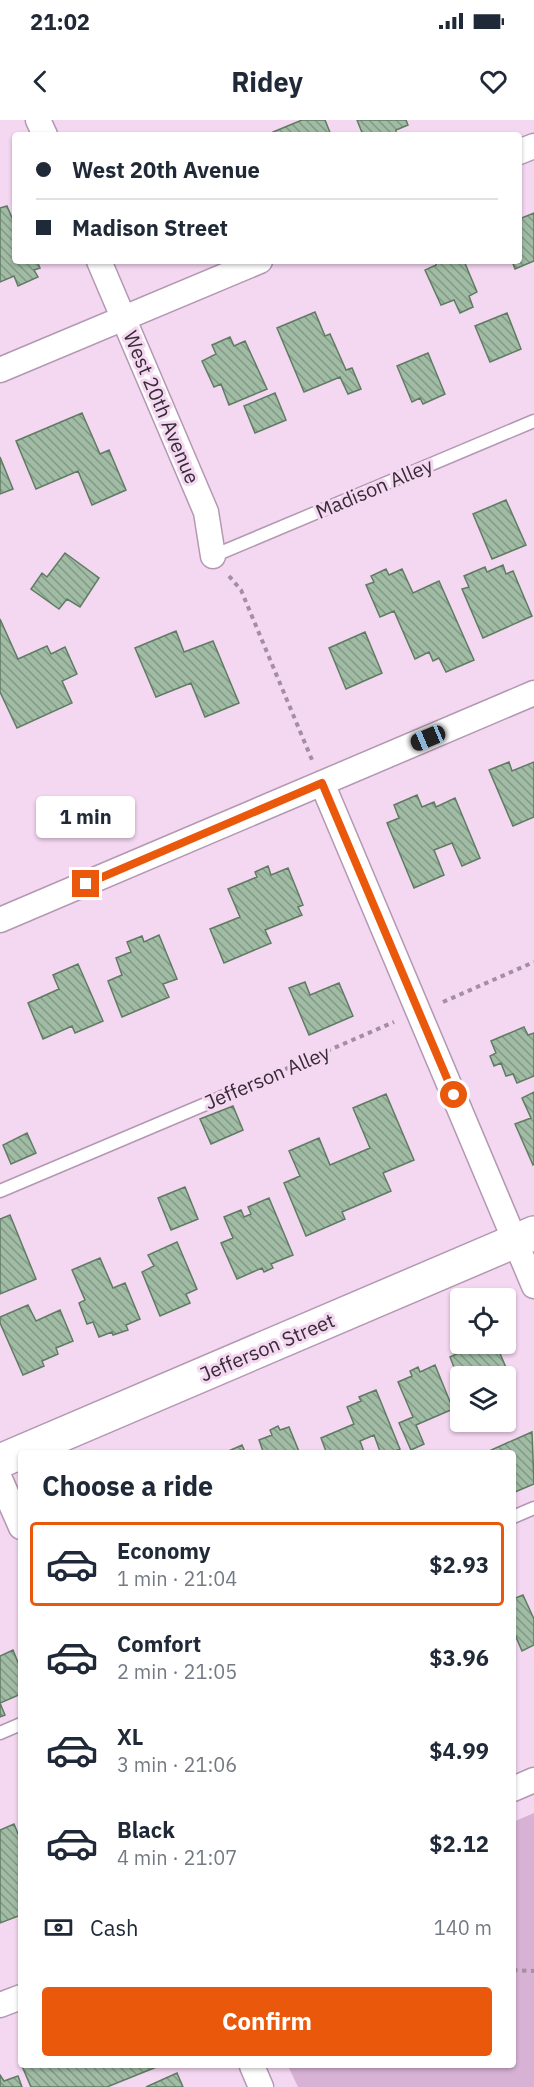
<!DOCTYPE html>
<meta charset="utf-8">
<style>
:root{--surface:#fff;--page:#f6f6f7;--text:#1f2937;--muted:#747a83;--line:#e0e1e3;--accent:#ea580c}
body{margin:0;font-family:"IBM Plex Sans",sans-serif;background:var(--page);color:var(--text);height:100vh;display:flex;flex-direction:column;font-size:22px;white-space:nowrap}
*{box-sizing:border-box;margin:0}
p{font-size:20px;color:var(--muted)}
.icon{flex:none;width:33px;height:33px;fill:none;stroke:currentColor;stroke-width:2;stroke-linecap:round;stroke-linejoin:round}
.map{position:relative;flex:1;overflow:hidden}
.details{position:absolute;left:18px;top:1330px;width:498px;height:618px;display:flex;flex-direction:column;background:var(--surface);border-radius:6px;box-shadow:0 2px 4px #0004}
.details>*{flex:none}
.hud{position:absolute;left:12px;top:12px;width:510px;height:132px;border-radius:6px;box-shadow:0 2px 4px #0004;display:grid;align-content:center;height:132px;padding:0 24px;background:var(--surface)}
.buttons{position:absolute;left:450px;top:1168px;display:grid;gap:12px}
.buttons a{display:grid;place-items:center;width:66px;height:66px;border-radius:6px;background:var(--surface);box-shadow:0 2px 4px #0004;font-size:30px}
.end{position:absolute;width:27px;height:27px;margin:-14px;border:8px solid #ea580c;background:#fff;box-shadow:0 0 0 3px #fff}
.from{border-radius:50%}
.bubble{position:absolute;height:42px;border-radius:6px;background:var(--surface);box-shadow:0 2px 4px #0004;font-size:20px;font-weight:800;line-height:42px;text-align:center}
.car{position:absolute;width:18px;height:36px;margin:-18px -9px;border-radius:8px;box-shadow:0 0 4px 2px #0007;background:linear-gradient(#222 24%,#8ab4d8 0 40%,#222 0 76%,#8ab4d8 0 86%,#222 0)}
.hud b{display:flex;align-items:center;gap:21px;height:57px;font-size:22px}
.hud b+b{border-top:2px solid var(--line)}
.hud i{width:15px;height:15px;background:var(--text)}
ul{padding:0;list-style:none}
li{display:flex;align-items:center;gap:18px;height:84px;margin:0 12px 9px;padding:0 12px;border:3px solid transparent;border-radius:6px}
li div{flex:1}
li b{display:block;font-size:22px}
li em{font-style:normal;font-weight:800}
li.current{border-color:var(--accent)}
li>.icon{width:54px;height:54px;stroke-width:1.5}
h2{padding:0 24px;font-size:27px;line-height:72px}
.pay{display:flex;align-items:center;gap:15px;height:66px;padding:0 24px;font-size:22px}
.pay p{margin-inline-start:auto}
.cta{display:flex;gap:12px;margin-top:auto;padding:12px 24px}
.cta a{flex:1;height:69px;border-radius:6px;background:var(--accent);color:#fff;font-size:24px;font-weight:800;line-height:69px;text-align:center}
.status{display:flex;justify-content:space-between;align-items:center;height:42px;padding:0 30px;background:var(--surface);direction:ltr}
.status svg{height:16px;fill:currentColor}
header{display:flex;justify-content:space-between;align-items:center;height:78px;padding:0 24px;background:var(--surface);font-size:27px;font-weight:800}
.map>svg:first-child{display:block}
.green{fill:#d8b2d5}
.building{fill:url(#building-back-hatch);stroke:#607b64;stroke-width:1.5}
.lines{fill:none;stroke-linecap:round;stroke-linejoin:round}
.lane-casing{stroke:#b398b1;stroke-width:15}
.street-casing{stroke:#b398b1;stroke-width:27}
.secondary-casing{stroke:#b398b1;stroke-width:36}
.path{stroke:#a48fa2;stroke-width:4;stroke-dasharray:4.5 4.5;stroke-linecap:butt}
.lane{stroke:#fff;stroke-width:12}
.street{stroke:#fff;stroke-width:24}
.secondary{stroke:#fff;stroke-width:33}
.route{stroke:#ea580c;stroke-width:8}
.labels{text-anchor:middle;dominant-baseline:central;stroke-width:6;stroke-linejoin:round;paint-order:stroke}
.street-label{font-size:20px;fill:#372c36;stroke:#f4d7f1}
</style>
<div class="status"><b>21:02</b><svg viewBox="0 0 49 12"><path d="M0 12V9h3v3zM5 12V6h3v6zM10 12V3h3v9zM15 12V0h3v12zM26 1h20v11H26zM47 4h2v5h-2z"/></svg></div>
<header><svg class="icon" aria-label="back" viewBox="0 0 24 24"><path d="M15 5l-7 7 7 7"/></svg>Ridey<svg class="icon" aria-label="heart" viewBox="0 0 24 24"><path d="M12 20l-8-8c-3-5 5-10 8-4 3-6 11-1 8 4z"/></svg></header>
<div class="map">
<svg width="534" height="1967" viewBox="0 0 534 1967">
<defs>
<pattern id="building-back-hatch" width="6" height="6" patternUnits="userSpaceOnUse" patternTransform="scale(1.5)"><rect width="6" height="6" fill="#a0bca4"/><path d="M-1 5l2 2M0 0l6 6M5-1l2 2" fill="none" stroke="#839986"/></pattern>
</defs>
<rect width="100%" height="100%" fill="#f4d7f1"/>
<!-- green -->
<path class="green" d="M534,1693V1967H298L288,1946H513V1702Z"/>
<!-- building -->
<path class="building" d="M302,0H325L331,15H274L273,12Z
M357,0H406L408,5L396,10V15H363Z
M7,86L15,105V141H37L40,148L34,150L38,157L18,166L14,156L0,162V88Z
M534,93V141L515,149L512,141H519V99Z
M435,141H464L477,172L469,176L473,187L460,193L454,180L441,185L425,150L436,145Z
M315,192L325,216L330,214L346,250L352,248L361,269L348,274L340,257L304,272L277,208Z
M507,193L521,229L490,242L475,206Z
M230,217L234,226L245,221L267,269L229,285L221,264L214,267L202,241L216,234L212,225Z
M428,233L445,274L423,284L420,278L412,282L397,246Z
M275,273L286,300L255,313L244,286Z
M82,293L100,334L109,330L126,370L92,385L78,351L36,369L16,321Z
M0,337L13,369L0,374Z
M506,380L526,425L492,439L473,394Z
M65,433L99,458L80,487L67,479L59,489L31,469L42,453L47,457Z
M503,445L506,454L513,451L532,496L483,518L462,469L469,467L464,456L485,447L487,452Z
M386,449L389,455L402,449L413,473L439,461L474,540L446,552L439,538L433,541L429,532L415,539L394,491L380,497L366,465L374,462L371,456Z
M0,499L18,539L47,526L51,534L65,527L77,554L62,561L72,583L17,608L0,572Z
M176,511L184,532L213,521L239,583L205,597L191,563L156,577L135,528Z
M365,512L382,553L346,569L329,528Z
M509,642L512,651L534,642V697L513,706L489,650Z
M417,675L422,687L434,682L436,687L455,678L480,738L462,746L452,723L434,730L444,755L414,768L387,703L399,698L394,685Z
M268,746L271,755L288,748L303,785L298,787L302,795L265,810L271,823L224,843L210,809L240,797L228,769L257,757L255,752Z
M159,815L177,859L163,864L169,877L122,897L108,861L122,855L116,838L131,832L127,822L142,816L144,822Z
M78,844L103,901L75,913L72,906L43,919L28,883L59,869L53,855Z
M305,862L310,875L339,863L353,896L309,915L289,868Z
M524,907L528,915L534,913V956L517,963L513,954L506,956L501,943L494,946L490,936L496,933L491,921Z
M534,972V1044L533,1045L515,1004L531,998L522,978Z
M386,974L414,1040L383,1053L391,1071L342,1092L345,1099L306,1116L284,1063L300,1056L289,1031L319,1018L330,1045L370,1028L353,988Z
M233,986L243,1010L211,1024L200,999Z
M27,1013L36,1033L11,1044L3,1025Z
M185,1067L198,1099L171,1110L158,1078Z
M269,1078L293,1135L271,1144L273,1148L264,1152L262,1148L237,1159L221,1123L233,1118L224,1097L241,1090L244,1097L251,1094L248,1087Z
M10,1095L36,1159L0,1174V1099Z
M177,1122L197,1169L186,1174L190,1183L160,1196L142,1152L154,1146L148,1135Z
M100,1138L113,1168L125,1163L140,1199L126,1205L128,1210L113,1215L112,1212L99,1217L93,1202L87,1204L79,1183L85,1180L72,1150Z
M28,1185L36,1201L60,1190L73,1221L56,1228L58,1234L42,1241L44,1246L23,1255L0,1203V1197Z
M463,1224H476L477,1226L484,1224H496L507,1250L492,1257H460V1263L450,1237L463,1231L460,1225Z
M435,1245L453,1289L416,1305L424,1324L411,1330L399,1303L413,1297L398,1262L412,1256L410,1251L418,1247L420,1252Z
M376,1270L400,1329L388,1334H381L374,1315L360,1321L364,1332L360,1334H327L321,1318L354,1304L347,1287L361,1281L359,1277Z
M278,1306L280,1310L289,1307L300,1334H264L259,1320L272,1315L270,1310Z
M532,1312L534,1364L515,1372L513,1368V1334H493L491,1330Z
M242,1325L246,1334H222Z
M523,1475L534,1499V1525L522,1531L513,1510V1479Z
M13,1530L21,1550V1574L0,1583L5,1595L0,1597V1536Z
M14,1704L21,1721V1755L19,1756L21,1762V1795L0,1803V1710Z
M22,1946H159L107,1967H31Z
M177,1953L183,1967H146Z
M0,1955L4,1961L18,1956L22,1967H0Z"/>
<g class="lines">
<!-- lane casing -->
<g class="lane-casing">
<path id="lane" d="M213,436L534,301
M0,1071L227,975
M513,1397L534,1388
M0,1613L21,1604"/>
</g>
<!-- street casing -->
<g class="street-casing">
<path id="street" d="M38,0L45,15
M519,32L534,26
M99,141L206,392L213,436
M0,250L260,141
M322,663L534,1166
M0,800L534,573
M0,1359L21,1407
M513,1669L534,1660
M0,1885L21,1877
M252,1946L261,1967"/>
</g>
<!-- secondary casing -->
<g class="secondary-casing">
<path id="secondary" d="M0,1341L534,1113"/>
</g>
<!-- path -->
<path class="path" d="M229,456L241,470L312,640
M443,882L534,842
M244,967L394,902
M513,1850L534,1851"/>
<!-- lane -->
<use href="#lane" class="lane"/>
<!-- street -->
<use href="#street" class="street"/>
<!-- secondary -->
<use href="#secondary" class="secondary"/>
</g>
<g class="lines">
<!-- route -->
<path class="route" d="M86,764L322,663L454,975"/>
</g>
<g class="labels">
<!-- street labels -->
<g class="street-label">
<text transform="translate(162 287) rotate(67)">West 20th Avenue</text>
<text transform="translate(374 368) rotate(-23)">Madison Alley</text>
<text transform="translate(267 957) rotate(-23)">Jefferson Alley</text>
<text transform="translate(267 1227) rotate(-23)">Jefferson Street</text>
</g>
</g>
</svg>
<div class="buttons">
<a><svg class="icon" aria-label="locate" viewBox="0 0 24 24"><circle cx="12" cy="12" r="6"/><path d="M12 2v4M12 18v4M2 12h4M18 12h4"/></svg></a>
<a><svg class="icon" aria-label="layers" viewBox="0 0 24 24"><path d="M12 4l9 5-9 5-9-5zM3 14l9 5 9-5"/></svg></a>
</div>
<i class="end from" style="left:454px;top:975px"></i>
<i class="end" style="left:86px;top:764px"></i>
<div class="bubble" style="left:36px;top:676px;width:99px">1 min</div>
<i class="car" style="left:428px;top:618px;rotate:247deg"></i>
<div class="hud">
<b><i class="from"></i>West 20th Avenue</b>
<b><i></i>Madison Street</b>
</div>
<section class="details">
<h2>Choose a ride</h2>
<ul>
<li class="current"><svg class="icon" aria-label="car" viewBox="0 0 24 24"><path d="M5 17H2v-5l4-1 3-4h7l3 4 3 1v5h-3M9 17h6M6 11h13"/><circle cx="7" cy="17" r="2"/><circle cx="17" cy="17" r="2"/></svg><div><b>Economy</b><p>1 min · 21:04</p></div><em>$2.93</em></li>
<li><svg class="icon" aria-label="car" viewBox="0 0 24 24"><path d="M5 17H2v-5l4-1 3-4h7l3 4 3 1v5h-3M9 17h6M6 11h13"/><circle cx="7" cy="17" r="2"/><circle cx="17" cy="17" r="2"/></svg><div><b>Comfort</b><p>2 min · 21:05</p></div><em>$3.96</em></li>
<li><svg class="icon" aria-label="car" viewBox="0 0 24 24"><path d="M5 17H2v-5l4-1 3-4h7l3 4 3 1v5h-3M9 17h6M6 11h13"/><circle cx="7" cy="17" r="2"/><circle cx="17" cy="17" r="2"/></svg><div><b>XL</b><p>3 min · 21:06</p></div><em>$4.99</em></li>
<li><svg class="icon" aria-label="car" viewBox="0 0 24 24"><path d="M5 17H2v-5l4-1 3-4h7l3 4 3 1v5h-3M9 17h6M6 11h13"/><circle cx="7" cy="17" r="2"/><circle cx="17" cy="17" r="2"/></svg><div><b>Black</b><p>4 min · 21:07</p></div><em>$2.12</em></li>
</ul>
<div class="pay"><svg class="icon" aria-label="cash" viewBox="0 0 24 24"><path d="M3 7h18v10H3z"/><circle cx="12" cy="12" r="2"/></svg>Cash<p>140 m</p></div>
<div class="cta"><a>Confirm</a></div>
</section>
</div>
